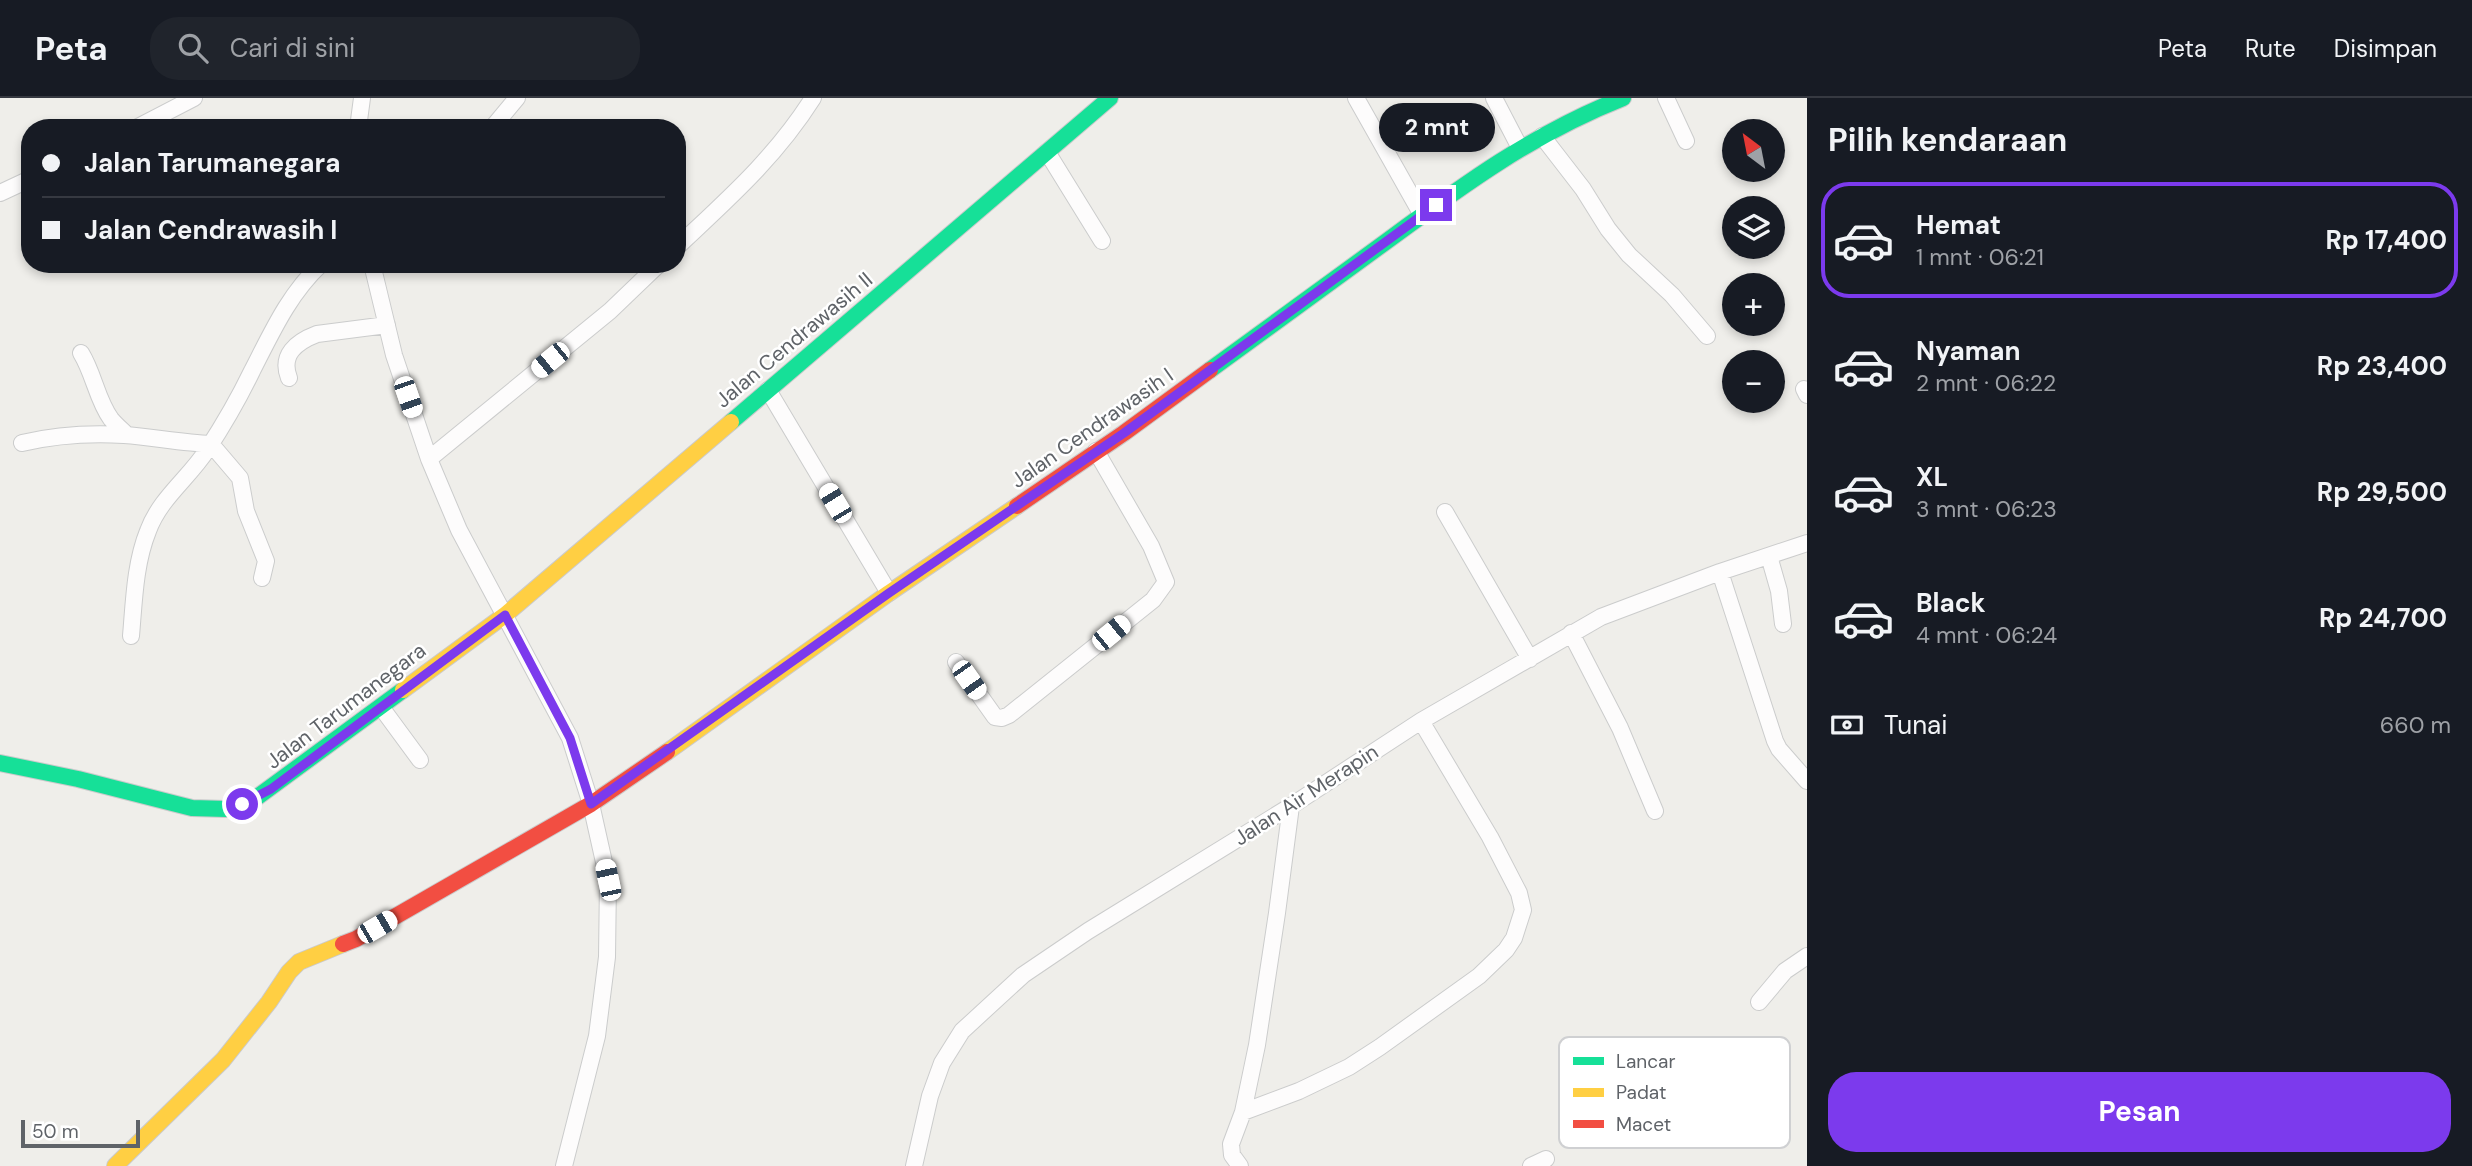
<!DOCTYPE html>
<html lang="id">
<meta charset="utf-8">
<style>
:root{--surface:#171b24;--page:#20242c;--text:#f1f3f6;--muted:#9ea1a6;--line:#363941;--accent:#7c3aed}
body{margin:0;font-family:"DM Sans",sans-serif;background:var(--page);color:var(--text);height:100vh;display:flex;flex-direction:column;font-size:26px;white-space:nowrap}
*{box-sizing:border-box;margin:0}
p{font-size:23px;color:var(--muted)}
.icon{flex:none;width:38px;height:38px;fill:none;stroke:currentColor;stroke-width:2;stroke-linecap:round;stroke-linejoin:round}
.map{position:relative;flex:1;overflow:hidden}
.details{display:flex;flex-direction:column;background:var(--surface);width:665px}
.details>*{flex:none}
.guide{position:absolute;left:21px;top:21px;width:665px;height:154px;border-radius:28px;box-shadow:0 4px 10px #0003;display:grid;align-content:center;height:154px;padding:0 21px;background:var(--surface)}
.needle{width:46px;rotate:328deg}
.controls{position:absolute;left:1722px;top:21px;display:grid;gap:14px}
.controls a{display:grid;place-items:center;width:63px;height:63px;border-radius:50%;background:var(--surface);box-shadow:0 4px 10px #0003;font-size:35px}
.scale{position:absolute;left:21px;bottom:18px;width:119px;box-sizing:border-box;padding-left:7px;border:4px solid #5f6368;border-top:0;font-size:19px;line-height:24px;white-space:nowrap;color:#5f6368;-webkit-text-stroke:5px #fff;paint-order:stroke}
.end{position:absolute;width:32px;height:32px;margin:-16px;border:9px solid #7c3aed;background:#fff;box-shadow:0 0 0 4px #fff}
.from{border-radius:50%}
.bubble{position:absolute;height:49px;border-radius:24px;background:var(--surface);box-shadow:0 4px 10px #0003;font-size:23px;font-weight:700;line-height:49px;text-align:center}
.car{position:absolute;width:21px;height:42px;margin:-21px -10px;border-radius:9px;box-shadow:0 0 5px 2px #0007;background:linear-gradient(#fff 24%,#345 0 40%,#fff 0 76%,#345 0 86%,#fff 0)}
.guide b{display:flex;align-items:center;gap:24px;height:66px;font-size:26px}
.guide b+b{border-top:2px solid var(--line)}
.guide i{width:18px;height:18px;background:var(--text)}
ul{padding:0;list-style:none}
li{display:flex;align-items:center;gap:21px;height:116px;margin:0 14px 10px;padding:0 7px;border:4px solid transparent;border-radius:28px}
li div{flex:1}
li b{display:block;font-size:26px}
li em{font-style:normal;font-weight:700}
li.active{border-color:var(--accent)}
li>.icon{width:63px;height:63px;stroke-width:1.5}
h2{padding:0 21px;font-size:32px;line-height:84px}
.pay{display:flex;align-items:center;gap:18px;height:77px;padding:0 21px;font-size:26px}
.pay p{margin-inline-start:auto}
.cta{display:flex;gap:14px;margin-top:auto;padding:14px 21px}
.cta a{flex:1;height:80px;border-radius:28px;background:var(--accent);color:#fff;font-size:28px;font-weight:700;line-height:80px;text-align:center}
header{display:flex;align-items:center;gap:42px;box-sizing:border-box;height:98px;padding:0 35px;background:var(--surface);border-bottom:2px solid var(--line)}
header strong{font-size:33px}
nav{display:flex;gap:38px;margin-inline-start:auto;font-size:24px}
.search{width:490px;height:63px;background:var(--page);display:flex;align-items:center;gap:18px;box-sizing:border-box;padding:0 24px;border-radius:28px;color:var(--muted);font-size:26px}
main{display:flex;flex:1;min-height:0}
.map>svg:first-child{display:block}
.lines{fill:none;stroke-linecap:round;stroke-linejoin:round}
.street-casing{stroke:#cbcccc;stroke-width:18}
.fast-casing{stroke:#cacacb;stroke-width:18}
.slow-casing{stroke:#cacacb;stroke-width:18}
.jam-casing{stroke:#cacacb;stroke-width:18}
.street{stroke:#fdfcfc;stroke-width:16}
.fast{stroke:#16e098;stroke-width:16}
.slow{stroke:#ffcf43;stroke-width:16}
.jam{stroke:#f24e42;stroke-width:16}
.route{stroke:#7c3aed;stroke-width:9}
.labels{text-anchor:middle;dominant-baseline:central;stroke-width:5;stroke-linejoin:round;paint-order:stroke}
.street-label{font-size:21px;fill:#5f6368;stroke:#fff}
.key{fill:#fff;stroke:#cfd0d2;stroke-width:2}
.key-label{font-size:19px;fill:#5f6368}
</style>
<header>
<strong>Peta</strong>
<div class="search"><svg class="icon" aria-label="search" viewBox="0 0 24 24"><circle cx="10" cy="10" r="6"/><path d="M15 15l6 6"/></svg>Cari di sini</div>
<nav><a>Peta</a><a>Rute</a><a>Disimpan</a></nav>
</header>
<main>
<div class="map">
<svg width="1807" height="1068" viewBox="0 0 1807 1068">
<rect width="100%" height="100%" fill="#efeeea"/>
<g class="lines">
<!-- street casing -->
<g class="street-casing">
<path id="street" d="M1356,0L1422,117
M1494,0L1520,50
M1666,0L1686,43
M136,30L194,0
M358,30L362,0
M492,30L517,0
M1542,38L1583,91L1608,131L1629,157L1672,197L1707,238
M1047,54L1102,143
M0,95L30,81
M677,149C728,101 775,60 813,0
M372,166L394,257L429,361L459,432L570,640L591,706L608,782L607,859L597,938L564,1068
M81,255C94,276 97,302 111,321C116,327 122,332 127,337
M289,280C280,257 296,244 317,236L387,227
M1804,291L1807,297
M768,292L889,495
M22,345C56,337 90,335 124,337C153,339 182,345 211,346L240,380L246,413L266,463L262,480
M429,361L610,213L659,166
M1445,414L1530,561
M1769,458L1779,493L1783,526
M1720,474L1775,643L1779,651L1807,683
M1571,535L1620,630L1655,713
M131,538C134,503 135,465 148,433C160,400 189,380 207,352C224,326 239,300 252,273C272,234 289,196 321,166
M956,564L995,619L1002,620L1009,617L1153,502L1166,484L1151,448L1096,353
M381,609L420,662
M1759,904L1785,873L1807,858
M1243,1014L1299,993L1349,969L1380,949L1479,878L1506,852L1514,840L1523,812L1519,795L1490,739L1421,623
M914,1068L930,998L942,965L962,933L1023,877L1088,833L1291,708L1421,623L1601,519L1720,474L1807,445
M1240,1068L1232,1057L1231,1046L1243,1014L1257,947L1277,815L1291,708
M1531,1068L1546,1061"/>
</g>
<!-- fast casing -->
<g class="fast-casing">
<path id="fast" d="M1210,272C1269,229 1328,186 1387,143C1463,87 1534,35 1623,0
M731,324L1110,0
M0,665L78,681L192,710L226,711L256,700L403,592"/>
</g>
<!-- slow casing -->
<g class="slow-casing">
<path id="slow" d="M403,592L505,517L731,324
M667,654L889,495L1017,408
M115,1068L223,962L269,904L289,874L299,864L343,846"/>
</g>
<!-- jam casing -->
<g class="jam-casing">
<path id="jam" d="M1017,408L1124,335L1210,272
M343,846L356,841L591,706L667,654"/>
</g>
<!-- street -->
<use href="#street" class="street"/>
<!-- fast -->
<use href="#fast" class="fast"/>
<!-- slow -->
<use href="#slow" class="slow"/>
<!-- jam -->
<use href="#jam" class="jam"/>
</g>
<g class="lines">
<!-- route -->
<path class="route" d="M242,706L271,691L505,517L570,640L591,706L889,495L1124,335L1436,107"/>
</g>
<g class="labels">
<!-- street labels -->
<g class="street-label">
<text transform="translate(794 242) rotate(-40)">Jalan Cendrawasih II</text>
<text transform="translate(1092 330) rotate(-35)">Jalan Cendrawasih I</text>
<text transform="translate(346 608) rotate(-37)">Jalan Tarumanegara</text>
<text transform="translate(1306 697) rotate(-33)">Jalan Air Merapin</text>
</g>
</g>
<!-- legend -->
<rect x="1559" y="939" width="231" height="111" rx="10" class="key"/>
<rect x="1573" y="959" width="31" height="8" fill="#16e098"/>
<rect x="1573" y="990" width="31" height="9" fill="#ffcf43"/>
<rect x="1573" y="1022" width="31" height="8" fill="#f24e42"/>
<g class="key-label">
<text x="1616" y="970">Lancar</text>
<text x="1616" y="1001">Padat</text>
<text x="1616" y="1033">Macet</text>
</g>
</svg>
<div class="controls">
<a><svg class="needle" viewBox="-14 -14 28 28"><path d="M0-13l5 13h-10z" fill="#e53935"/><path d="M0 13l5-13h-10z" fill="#9ea1a6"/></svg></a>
<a><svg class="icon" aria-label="layers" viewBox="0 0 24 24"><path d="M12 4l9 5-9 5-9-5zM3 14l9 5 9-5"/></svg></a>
<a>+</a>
<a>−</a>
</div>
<div class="scale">50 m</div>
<i class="end from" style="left:242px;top:706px"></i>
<i class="end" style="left:1436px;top:107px"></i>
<div class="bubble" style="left:1379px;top:5px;width:116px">2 mnt</div>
<i class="car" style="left:550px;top:262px;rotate:231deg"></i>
<i class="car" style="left:408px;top:299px;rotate:161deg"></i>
<i class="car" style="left:835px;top:405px;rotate:329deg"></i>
<i class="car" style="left:1111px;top:535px;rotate:51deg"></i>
<i class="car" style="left:969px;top:582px;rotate:145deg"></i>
<i class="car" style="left:608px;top:782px;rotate:348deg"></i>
<i class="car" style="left:377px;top:829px;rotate:60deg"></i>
<div class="guide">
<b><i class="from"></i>Jalan Tarumanegara</b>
<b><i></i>Jalan Cendrawasih I</b>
</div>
</div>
<section class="details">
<h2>Pilih kendaraan</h2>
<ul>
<li class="active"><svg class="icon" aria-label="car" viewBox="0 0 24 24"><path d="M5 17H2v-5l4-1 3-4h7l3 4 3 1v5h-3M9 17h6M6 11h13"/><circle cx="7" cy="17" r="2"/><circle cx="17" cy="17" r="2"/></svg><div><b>Hemat</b><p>1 mnt · 06:21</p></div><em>Rp 17,400</em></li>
<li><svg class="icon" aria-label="car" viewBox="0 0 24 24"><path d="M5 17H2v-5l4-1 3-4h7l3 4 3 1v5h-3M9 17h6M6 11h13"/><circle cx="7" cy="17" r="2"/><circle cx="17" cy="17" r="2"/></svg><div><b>Nyaman</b><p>2 mnt · 06:22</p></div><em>Rp 23,400</em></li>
<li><svg class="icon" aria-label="car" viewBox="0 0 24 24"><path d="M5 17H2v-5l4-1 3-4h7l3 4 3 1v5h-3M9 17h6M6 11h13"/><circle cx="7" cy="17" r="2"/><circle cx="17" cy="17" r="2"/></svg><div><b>XL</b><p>3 mnt · 06:23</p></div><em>Rp 29,500</em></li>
<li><svg class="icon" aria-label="car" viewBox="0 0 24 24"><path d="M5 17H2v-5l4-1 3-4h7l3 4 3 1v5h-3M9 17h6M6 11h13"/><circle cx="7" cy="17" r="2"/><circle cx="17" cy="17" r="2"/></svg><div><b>Black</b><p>4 mnt · 06:24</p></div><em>Rp 24,700</em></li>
</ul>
<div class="pay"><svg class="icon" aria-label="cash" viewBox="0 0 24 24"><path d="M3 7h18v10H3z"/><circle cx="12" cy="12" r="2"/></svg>Tunai<p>660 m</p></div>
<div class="cta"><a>Pesan</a></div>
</section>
</main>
